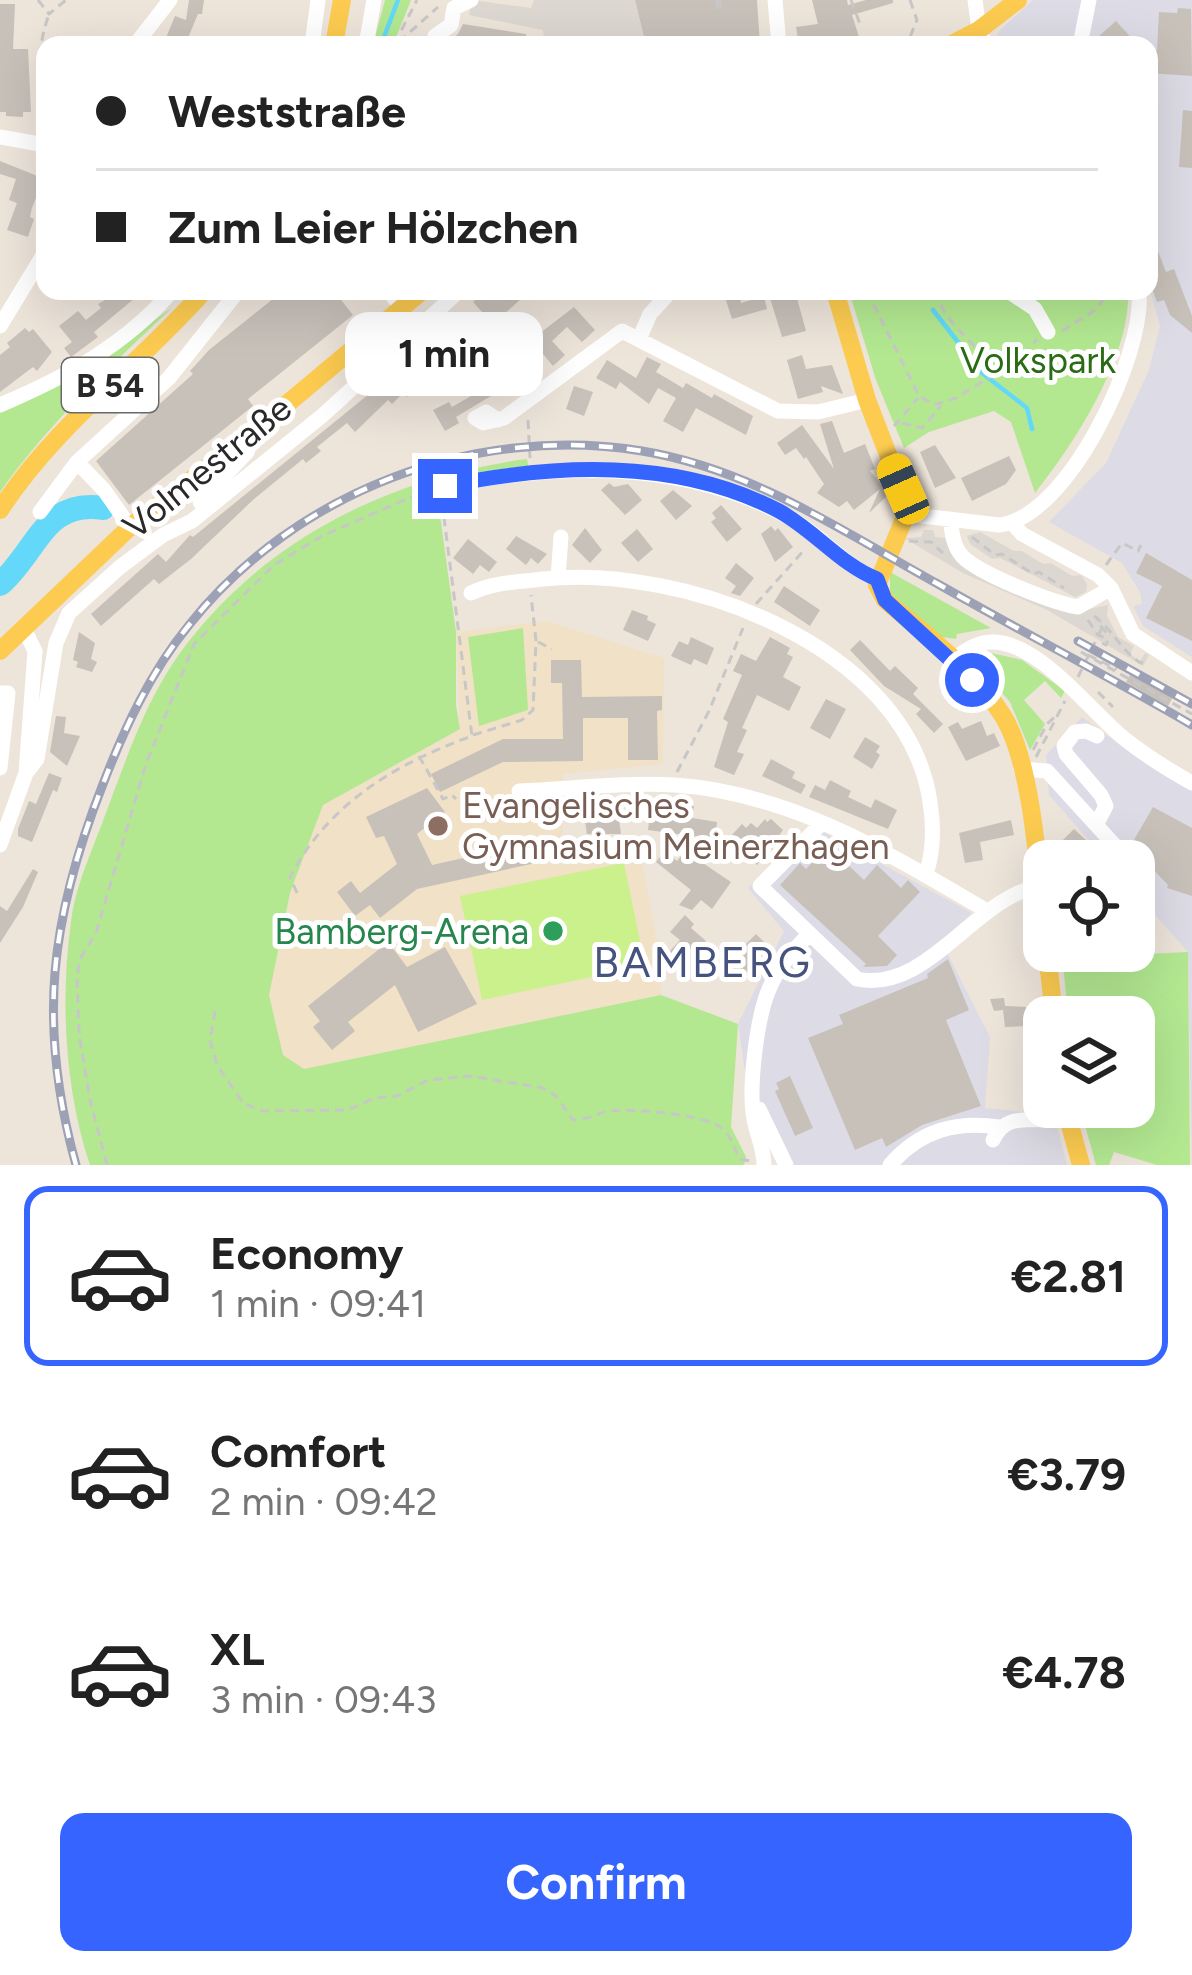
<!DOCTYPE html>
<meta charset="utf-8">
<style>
:root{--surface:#fff;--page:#f2f2f2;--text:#222;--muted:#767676;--line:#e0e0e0;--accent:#3564ff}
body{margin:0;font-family:Figtree,sans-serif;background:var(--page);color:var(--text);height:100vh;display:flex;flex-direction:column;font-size:45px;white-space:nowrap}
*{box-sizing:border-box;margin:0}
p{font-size:39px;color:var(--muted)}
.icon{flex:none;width:66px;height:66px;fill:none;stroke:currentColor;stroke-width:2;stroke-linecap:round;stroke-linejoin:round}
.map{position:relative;height:1165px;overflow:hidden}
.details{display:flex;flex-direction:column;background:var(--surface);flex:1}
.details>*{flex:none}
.banner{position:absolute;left:36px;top:36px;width:1122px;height:264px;border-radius:24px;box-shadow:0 12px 48px #0002;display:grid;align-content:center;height:264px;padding:0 60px;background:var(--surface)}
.controls{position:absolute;left:1023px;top:840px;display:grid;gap:24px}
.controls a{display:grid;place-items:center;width:132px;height:132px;border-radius:24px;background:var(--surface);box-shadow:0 12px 48px #0002;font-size:60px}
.end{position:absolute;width:54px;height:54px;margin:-27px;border:15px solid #3564ff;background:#fff;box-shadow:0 0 0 6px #fff}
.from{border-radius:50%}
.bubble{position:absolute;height:84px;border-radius:24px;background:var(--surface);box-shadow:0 12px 48px #0002;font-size:39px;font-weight:700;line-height:84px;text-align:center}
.car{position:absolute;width:36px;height:72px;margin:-36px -18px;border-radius:15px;box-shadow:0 0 9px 3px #0007;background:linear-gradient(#f5c518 24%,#345 0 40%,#f5c518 0 76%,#345 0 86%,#f5c518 0)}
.banner b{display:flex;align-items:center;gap:42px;height:114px;font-size:45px}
.banner b+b{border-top:3px solid var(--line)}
.banner i{width:30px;height:30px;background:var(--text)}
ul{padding:21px 0 0;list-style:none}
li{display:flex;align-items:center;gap:36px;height:180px;margin:0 24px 18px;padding:0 36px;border:6px solid transparent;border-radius:24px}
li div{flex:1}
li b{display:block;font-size:45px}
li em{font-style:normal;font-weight:700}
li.on{border-color:var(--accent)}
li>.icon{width:108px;height:108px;stroke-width:1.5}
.primary-button{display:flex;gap:24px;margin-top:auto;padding:24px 60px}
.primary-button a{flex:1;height:138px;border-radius:24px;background:var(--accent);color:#fff;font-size:48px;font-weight:700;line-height:138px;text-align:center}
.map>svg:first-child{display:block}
.industrial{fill:#dddbe5}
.education{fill:#f0e1c7}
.green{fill:#b3e891}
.pitch{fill:#cbf18c}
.plaza{fill:#ddd7d1}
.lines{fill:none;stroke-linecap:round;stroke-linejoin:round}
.stream{stroke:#63d8f8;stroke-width:4.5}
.river{stroke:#63d8f8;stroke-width:24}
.building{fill:#c8c1ba}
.path{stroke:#c7c7c7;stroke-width:3;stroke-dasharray:9 6;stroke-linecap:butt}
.minor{stroke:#fff;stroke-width:15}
.major{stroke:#fccb50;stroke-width:18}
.rail-casing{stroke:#9ca1b6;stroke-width:9}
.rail{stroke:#fff;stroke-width:4.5;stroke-dasharray:14;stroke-linecap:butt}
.route{stroke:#3564ff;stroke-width:15}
.education-dot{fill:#8d6e63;stroke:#fff;stroke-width:4.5}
.leisure-dot{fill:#2e9e5b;stroke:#fff;stroke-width:4.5}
.labels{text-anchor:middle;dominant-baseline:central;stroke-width:10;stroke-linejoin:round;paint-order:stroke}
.shield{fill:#fff;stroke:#696969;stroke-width:3}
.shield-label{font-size:33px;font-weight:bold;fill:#292929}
.park-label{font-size:36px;fill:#2a6c14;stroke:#fff}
.street-label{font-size:36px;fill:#292929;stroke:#fff}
.education-label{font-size:36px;fill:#785e54;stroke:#fff;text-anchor:start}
.leisure-label{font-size:36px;fill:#27864d;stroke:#fff;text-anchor:end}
.quarter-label{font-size:42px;letter-spacing:3px;fill:#46537e;stroke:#fff}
</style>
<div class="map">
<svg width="1192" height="1165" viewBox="0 0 1192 1165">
<rect width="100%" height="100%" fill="#ede4da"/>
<!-- industrial -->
<path class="industrial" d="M1033,0H1192V657L1143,626L1133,606L1142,604L1140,592L1122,563L1049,522L1106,463L1149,370L1160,326L1149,287V45H1000L997,36L1000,30Z
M1082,717L1148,765L1192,790V1165L1188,952L1134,891V861H1107L1049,795L1046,755Z
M812,826L972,913L941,941L990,1037L985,1108L1054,1115L1067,1165H781L749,1097L738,1024L784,931L748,888Z"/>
<!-- education -->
<path class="education" d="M546,621L664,658L663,764L563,774L562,865L639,848L657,942L661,995L304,1069L283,1055L269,995L290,893L323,805L460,729L456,632Z"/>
<!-- green -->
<path class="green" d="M385,0H411L393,45H373Z
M849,291H1128C1131,356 1075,443 1035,493L1011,422L994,411L929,432L904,448L876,380Z
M173,307C110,366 50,422 0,492V406L67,381Z
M527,459L529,470L436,486L456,632V705L460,729L323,805L290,893L269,995L283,1055L304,1069L661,995L738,1024L731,1127L746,1157L744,1165H90C65,1091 60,1000 71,922C75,887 92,851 104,818C125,763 145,701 180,653C263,539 391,477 527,459Z
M890,572L991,628L957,634L956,639L942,637L890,593Z
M523,628L528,710L479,726L468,637Z
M991,653L1022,660L1065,691L1061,698L1045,681L1024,700L1045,724L1030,750L1010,702L984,672L986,655Z
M1062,951H1120L1125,955L1188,952L1190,1165H1157L1114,1152L1109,1165H1096L1080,1107H1134V1017H1068Z"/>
<!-- pitch -->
<path class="pitch" d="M624,863L645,966L482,1000L460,896Z"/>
<!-- plaza -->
<path class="plaza" d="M472,0L531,8L534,0H635L646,45H545L543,30L469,15Z
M924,530H933L935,537L945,538L960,565L1070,613L1108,605L1107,616L1118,637L1134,646L1130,654L1140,661L1145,653L1149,655L1143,666L1047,610L963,573L904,538L921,537Z
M980,532L1014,551H1022L1043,564L1051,563L1072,576L1081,575L1087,584L1086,592L1075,597L1000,558L992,559L970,544L967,536Z"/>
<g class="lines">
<!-- stream -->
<path class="stream" d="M381,45L398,0
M933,310L982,373L1027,408L1032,429"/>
<!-- river -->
<path class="river" d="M0,584C37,552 44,499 103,508"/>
</g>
<!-- building -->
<path class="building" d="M189,0H204L202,14H198L185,45H163L175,16L186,20Z
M635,0H757L760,45H646Z
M812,0H847L848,5L866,0H893V3L852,15L861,43L799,45L796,27L818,24Z
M0,4H15L13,49H28L31,112H23V117L6,116V112H0Z
M1178,8L1191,9L1192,76L1149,73V50H1157L1159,12L1177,13Z
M1116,21L1138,45H1107L1099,36Z
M463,24L526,34L528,45H443L458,34Z
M1183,110L1192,111V168L1179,167Z
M0,161L45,179V192L39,190L32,208L30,217L34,219L28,237L7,230L17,203L9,200L16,179L0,174Z
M1158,251L1166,272L1174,269L1192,316V333L1170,315L1164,300L1157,302L1149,280L1153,276L1149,254Z
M120,291H130L135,298L94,332L98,337L71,357L64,348L72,342L59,326L78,311L86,320L101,308L98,304Z
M283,291H334L353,315L248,399L253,406L129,505L96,461L193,374L190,371L209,350Z
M485,291H530L493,324L473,302Z
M723,291H738L741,303L764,296L767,309L732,319Z
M795,291L806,331L782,337L770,298Z
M574,307L595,330L582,342L567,327L552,341L565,355L553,366L531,340Z
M450,324L460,340L427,370L416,383L419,386L407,397L403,393L392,404L388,400L355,432L347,423L317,447L321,451L306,463L303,459L254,499L191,559L159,584L154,579L101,626L91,614L158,554L166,562L190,535L193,537L369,394Z
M25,328L29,332L33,329L52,352L37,371L33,367L0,392V355L10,347L7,343Z
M802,355L806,369L832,365L843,394L821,386L823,392L798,399L787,360Z
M647,357L661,364L656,372L683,388L686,383L712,398L714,394L753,416L746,435L696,408L683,432L663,421L676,398L658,388L649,404L620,382L616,389L596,378L607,360L636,378Z
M478,371L491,396L456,417L459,423L445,431L433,410L449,402L452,407L471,396L462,381Z
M574,386L593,392L584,416L566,409Z
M832,421L844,453L865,444L875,469L870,471L889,494L869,513L880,489L854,510L847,501L839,507L817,493L824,484L806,457L804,459L796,448L785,455L777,443L802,425L834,469L820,424Z
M935,445L956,478L935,488L920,452Z
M1009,456L1016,470L1006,484L972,501L961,478Z
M609,483L614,487L628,484L642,500L625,515L601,490Z
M673,490L692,506L676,520L660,501Z
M721,505L742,529L727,542L711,522L716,518L712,513Z
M771,526L775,531L778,528L793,547L775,562L761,534Z
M585,528L602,550L590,563L572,545Z
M637,529L653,549L638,562L621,543Z
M516,536L547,554L538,564L531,558L526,565L506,549Z
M468,539L497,562L489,572L480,565L473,574L453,558Z
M1146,553L1192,580V641L1146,618L1162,586L1136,573Z
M736,563L754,578L740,596L731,593L736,586L725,578Z
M784,586L820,610L810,626L774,602Z
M632,610L648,616L647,620L656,624L648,641L623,630Z
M79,632L95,643L91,659L97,662L92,672L76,667L78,662L73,660Z
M691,637L714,648L707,665L694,659L691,665L671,656L679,641L688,645Z
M770,637L790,648L787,654L793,657L783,677L801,687L789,711L757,695L742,728L747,730L737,752L744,754L734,775L714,767L728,722L723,719L742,675L733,671L741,654L756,661Z
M860,640L890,671L895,666L918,688L913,694L943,724L934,733L916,714L921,709L884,686L850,650Z
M551,660H581L582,697L662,696V710L657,711L658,760H628V718H583V761L503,762L440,792L431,774L503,739H563L562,683H551Z
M1131,673L1173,697L1168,706L1126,682Z
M826,699L846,709L830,739L810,728Z
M56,716L66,717L64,733L80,736L67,766L50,752Z
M981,721L987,736L994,733L1000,746L966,761L948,727L958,722L962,729Z
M865,737L880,746L876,752L880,755L872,769L853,757Z
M771,759L795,772L792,778L806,785L801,794L762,776Z
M49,773L62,778L57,792L53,790L32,842L18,836V829L29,801L36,804Z
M830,780L851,791L848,797L871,808L875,799L897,810L888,829L809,797L815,785L825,790Z
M427,788L445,812L417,834L432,865L541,841L545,861L417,889L380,918L370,905L355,916L337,892L351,881L360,893L397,864L384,836L376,838L366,817Z
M669,803L694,806L692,818L717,822L715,839L648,830L650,813L667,815Z
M617,806L621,834H587L585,821L600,819L598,809Z
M1153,807L1192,828V896L1167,888L1168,885L1144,860L1146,857L1131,845Z
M765,819L767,822L771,819L783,830L757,865L729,838L742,824L746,828L751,823L757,828Z
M1011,820L1014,835L980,842L983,860L965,863L959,833Z
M1074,829L1088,842L1082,853L1090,861H1075L1058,845Z
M828,846L864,880L877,865L901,888L908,880L920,892L878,936L897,955L887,966L863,967L866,964L780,885L800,863L806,869Z
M665,851L677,861L685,851L731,882L712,909L701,900L692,910L679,905L691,890L656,862Z
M33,869L38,872L23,907L0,943V906L7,911Z
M685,915L694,924L691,928L706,941L698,950L694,945L679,961L669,952L680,940L670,932Z
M756,934L769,947L741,979L726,964L742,944L744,946Z
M388,942L407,967L445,947L477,1004L418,1032L395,985L348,1022L355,1031L332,1050L313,1027L320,1021L308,1006Z
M948,959L969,1010L946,1020L981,1106L922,1125L886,1147L882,1138L855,1150L808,1038L843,1024L839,1015L928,978L927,974Z
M1004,998L1005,1006L1026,1007L1028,1026L1005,1027L1003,1010L994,1011L990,999Z
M790,1076L813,1128L795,1136L775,1091L779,1089L776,1083Z"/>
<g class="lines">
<!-- path -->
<path class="path" d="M38,0L49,14L66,0
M717,0V11
M720,0L721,11
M851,0L860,24
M910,0L917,20L910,37L912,45
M399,42L438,7
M399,45L402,29L417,0
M45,85C36,61 41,38 49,14
M867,291L919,396L934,405L956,398L993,375L1011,371L1037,339
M935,291C946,328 979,343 997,374
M1062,331L1094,311L1110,291
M528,420L530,458
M902,423L922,428L941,406
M894,426L918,398
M972,537L995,555L1002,554L1033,574L1039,572L1064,588
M909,541L931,542L943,553
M1106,565L1122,543L1138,551L1141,545
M756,604L805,549
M1094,616C1113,630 1121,651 1141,663L1145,658
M1088,620L1097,634L1108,640L1106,645L1098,641
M538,642L552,649
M1081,652L1192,714
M1088,655L1117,669
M1078,677L1101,630L1107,633L1096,621
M1098,692L1113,707
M473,735L522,720L533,710L536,641L531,595
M1033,750L1047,724L1058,714
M419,756L443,799L452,795L456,799
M1036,757L1065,701
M677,772L709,711L743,628
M297,893L290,877C329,803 395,764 472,736L442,502
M215,1011L210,1040L217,1065L243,1103L263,1111L348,1110L375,1098L397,1096L428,1080L471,1076L543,1088L556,1096L573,1120C588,1121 597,1112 611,1111C632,1108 703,1115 719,1126C730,1134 735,1147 739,1159L751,1161
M107,1165L90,1100L79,1034L77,977L80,959L96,933L146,764L194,644L274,565L322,536L434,487"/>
<!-- minor -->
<path class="minor" d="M775,0L779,45
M975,0L979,30L986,45
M435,36L451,25L454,8L471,0
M135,45L170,0
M312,45L318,0
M366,45L374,0
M1080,45L1089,0
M0,137L45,145
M388,291L403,308
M1008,291L1035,309L1048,332
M0,326L45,252
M640,337L650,314L671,291
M0,405C66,377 125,345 172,291
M498,420L486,412L475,418L483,423L504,418L622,331L778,411L818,412L867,400
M445,486C560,463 680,460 787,516C819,533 843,565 877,579
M200,502L247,452L255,432
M40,512L77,462
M906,514L999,525C1068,518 1145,355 1139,291
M950,519C952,532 953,546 962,556C979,574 1053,603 1078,607L1111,588
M1013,524L1022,534L1098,575L1111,588L1133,634L1192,673
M130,527L104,490L77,462L169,378L238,291
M558,577L561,537
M471,593C493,582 519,582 543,579C682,564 907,645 930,802C934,827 934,850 926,874
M952,660C965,651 978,641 994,642C1040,644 1088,708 1121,736C1143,754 1167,769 1192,783
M0,693H8L0,768
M1097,736L1086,731L1075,732L1064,746L1066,754L1101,795L1106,806L1097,823
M1021,769L1047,771L1129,861
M26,773L37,759L56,643L69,613L120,567L163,535L192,521L323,415L459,291
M519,791C570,789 624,782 675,785C791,793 890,854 987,911
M822,823L760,886L857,979C927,994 975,897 1040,886
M0,845L26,773L35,651L24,629
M1134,866L1145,879
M759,1109L786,1165
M993,1140C1008,1107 1038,1127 1066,1116
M764,1165C764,1148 757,1136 754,1119C748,1088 757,1015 770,987C779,966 794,950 809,934
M890,1165C920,1130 956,1121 999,1127"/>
<!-- major -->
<path class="major" d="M334,45L342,0
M950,45L979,30L1018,0
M835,291L867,400L906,501V514L877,585L885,600C925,634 975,671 1003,716C1032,763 1038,867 1044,923
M0,510C55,425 138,366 204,291
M0,651L130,527L257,429L422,291
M1047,951L1054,1017
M1065,1107L1081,1165"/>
<!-- rail casing -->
<g class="rail-casing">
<path id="rail" d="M1078,641L1192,704
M76,1165C37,1024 50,919 103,784C125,727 150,673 189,625C296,491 473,424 642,451C752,469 842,531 938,584C1022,632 1108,676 1192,725"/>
</g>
<!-- rail -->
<use href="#rail" class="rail"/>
</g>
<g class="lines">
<!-- route -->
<path class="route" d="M445,486C554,464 676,457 779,511C814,530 841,565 877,579L885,600L972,680"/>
</g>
<!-- markers -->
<circle class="education-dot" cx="438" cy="826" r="12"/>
<circle class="leisure-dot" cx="553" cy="931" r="12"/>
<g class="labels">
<!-- shield labels -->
<rect class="shield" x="62" y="358" width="96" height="54" rx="9"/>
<g class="shield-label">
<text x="110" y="385">B 54</text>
</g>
<!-- park labels -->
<g class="park-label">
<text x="1038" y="360">Volkspark</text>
</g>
<!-- street labels -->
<g class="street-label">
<text transform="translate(207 467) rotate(-39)">Volmestraße</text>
</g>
<!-- education labels -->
<g class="education-label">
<text x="462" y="805">Evangelisches<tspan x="462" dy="41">Gymnasium Meinerzhagen</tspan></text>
</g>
<!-- leisure labels -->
<g class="leisure-label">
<text x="529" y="931">Bamberg-Arena</text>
</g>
<!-- quarter labels -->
<g class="quarter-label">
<text x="703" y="962">BAMBERG</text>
</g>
</g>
</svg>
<div class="controls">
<a><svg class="icon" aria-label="locate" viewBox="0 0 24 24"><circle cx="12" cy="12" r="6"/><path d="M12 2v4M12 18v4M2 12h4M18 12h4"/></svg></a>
<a><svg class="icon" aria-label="layers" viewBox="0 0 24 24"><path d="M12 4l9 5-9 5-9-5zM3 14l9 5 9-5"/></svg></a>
</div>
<i class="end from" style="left:972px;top:680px"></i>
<i class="end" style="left:445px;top:486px"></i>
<div class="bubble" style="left:345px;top:312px;width:198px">1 min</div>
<i class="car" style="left:903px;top:489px;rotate:336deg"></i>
<div class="banner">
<b><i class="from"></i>Weststraße</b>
<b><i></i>Zum Leier Hölzchen</b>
</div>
</div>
<section class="details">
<ul>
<li class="on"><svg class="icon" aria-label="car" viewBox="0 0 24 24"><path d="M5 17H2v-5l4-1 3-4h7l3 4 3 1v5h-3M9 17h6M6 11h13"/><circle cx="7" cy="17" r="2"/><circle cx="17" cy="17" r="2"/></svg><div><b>Economy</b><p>1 min · 09:41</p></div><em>€2.81</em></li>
<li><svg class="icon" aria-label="car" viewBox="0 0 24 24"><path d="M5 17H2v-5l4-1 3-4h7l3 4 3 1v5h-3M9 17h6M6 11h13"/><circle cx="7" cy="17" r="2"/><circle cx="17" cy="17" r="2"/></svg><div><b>Comfort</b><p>2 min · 09:42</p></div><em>€3.79</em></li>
<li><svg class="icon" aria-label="car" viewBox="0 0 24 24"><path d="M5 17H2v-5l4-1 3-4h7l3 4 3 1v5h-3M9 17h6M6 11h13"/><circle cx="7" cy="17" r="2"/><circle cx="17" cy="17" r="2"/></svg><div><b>XL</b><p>3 min · 09:43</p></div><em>€4.78</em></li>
</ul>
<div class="primary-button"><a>Confirm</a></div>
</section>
